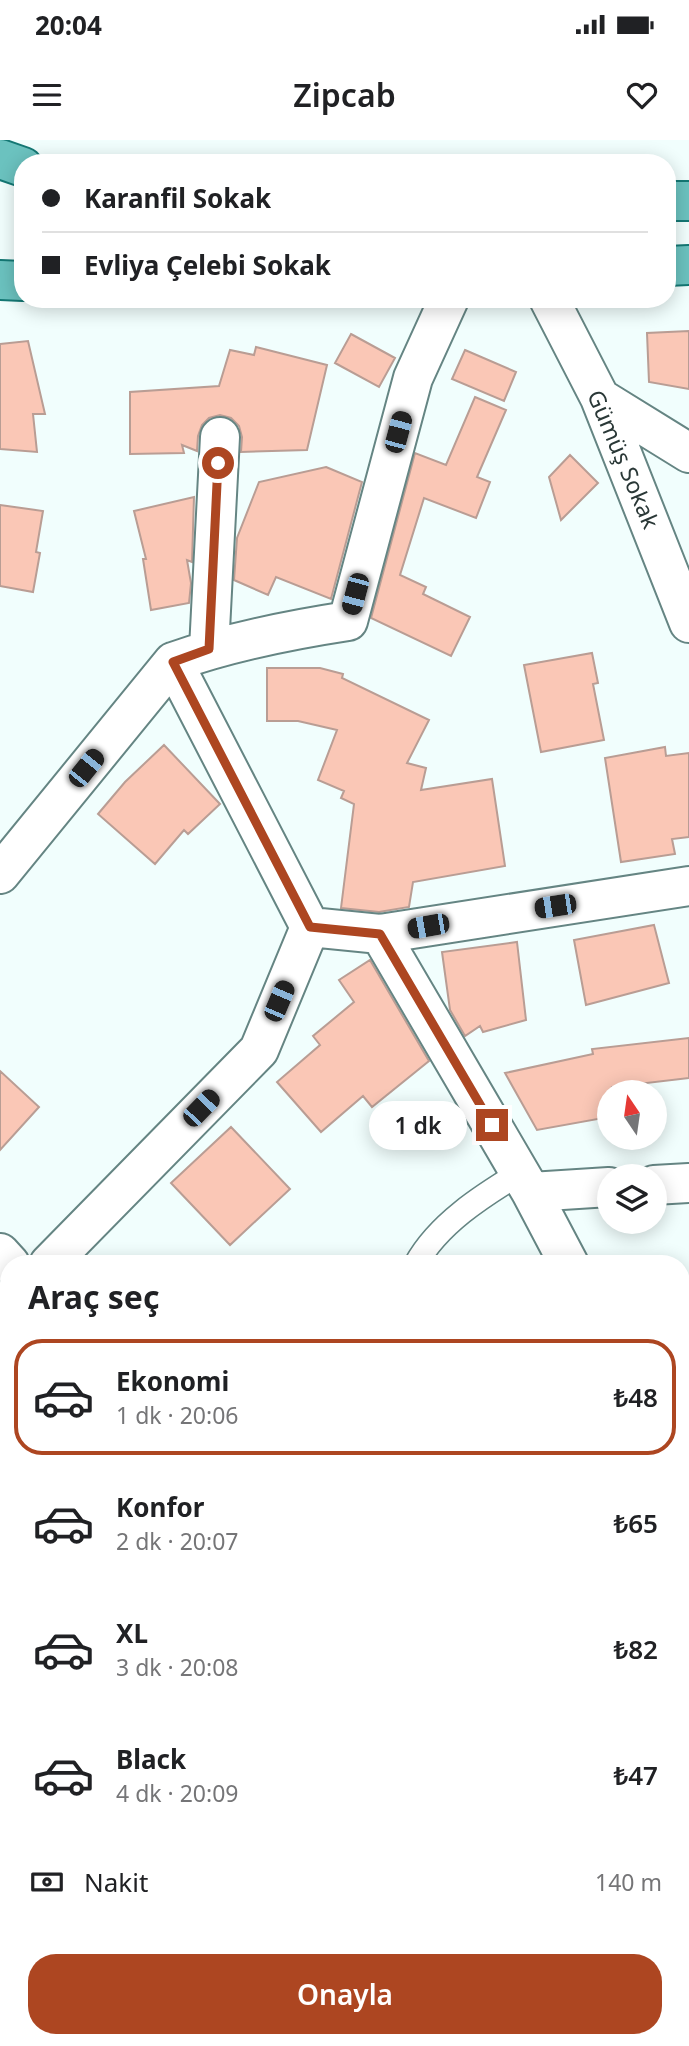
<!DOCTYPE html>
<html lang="tr">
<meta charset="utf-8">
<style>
:root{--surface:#fff;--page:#f6f6f6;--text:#202124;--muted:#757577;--line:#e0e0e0;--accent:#ad4621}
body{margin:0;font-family:"Noto Sans",sans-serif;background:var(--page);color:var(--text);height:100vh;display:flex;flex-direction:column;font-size:26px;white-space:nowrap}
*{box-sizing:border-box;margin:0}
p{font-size:23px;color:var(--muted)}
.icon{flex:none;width:38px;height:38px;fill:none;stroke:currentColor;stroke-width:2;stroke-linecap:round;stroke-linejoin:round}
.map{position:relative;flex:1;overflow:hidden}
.details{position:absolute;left:0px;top:1115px;width:690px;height:793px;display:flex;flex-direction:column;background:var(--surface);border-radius:28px 28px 0 0;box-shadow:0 4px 18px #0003}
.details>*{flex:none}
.guide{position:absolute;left:14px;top:14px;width:662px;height:154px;border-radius:28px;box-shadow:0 4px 18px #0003;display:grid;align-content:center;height:154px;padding:0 28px;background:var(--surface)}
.needle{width:46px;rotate:347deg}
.tools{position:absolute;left:597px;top:940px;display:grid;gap:14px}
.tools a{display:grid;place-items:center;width:70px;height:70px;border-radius:50%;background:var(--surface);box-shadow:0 4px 18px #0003;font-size:35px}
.end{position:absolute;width:32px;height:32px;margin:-16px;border:9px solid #ad4621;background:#fff;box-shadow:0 0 0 4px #fff}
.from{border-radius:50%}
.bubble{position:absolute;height:49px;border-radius:24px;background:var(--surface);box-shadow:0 4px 18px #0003;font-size:23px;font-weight:600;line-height:49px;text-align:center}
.car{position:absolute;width:21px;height:42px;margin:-21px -10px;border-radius:9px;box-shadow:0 0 5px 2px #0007;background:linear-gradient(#222 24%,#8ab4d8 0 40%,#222 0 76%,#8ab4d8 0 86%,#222 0)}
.guide b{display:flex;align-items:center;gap:24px;height:66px;font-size:26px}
.guide b+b{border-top:2px solid var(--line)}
.guide i{width:18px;height:18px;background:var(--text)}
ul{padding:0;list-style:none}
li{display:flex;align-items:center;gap:21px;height:116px;margin:0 14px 10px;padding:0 14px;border:4px solid transparent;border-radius:28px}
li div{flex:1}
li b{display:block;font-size:26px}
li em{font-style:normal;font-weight:600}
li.current{border-color:var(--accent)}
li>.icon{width:63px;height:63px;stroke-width:1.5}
h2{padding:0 28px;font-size:32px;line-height:84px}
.pay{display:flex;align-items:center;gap:18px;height:77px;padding:0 28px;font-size:26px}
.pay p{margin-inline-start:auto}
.action{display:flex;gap:14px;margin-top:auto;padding:14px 28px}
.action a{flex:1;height:80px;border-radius:28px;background:var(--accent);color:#fff;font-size:28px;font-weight:600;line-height:80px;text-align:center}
.status{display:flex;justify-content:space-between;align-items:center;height:49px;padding:0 35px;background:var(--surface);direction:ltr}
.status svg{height:19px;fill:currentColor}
header{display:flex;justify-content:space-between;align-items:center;height:91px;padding:0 28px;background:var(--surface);font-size:32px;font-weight:600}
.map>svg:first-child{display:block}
.building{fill:#fac7b6;stroke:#b99d94;stroke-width:2}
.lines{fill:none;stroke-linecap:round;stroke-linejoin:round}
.lane-casing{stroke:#658583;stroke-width:26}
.street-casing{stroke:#658583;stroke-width:42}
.primary-casing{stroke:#147874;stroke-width:42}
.lane{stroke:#fff;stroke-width:23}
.street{stroke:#fff;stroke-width:38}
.primary{stroke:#6bc2bf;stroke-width:38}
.route{stroke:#ad4621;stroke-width:9}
.labels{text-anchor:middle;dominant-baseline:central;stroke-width:7;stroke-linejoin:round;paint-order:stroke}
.street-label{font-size:23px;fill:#2a3837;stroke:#fff}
</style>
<div class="status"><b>20:04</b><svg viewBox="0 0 49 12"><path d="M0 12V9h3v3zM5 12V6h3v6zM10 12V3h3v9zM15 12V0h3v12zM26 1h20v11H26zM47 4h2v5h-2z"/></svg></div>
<header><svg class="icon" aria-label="menu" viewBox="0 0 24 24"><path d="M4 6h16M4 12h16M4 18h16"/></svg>Zipcab<svg class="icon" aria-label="heart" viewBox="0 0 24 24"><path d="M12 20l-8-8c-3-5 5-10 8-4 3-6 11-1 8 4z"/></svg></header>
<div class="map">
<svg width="689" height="1906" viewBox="0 0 689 1906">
<rect width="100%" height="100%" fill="#f1fefd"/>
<!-- building -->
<path class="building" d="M689,191V249L649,242L647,193Z
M351,194L395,218L379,247L335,223Z
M28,201L45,274H33L37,312L0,309V204Z
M256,207L327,225L307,310L241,312L242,297L239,286L231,278L220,275L209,278L202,285L198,296L197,311L182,305L184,313L130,314V252L219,246L230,210L254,215Z
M465,210L516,232L504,261L452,239Z
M475,257L506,270L477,337L490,342L476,378L424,358L400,435L426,447L423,454L470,477L451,516L371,478L415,313L446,325Z
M570,315L598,343L561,380L549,337Z
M326,327L362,342L331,459L276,437L268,455L234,440L237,398L259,342Z
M194,357L192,422L187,420L191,443L189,463L151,470L143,419H146L134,371Z
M0,365L43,371L36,412L40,413L33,452L0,446Z
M592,513L598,543L593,544L604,600L541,612L524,525Z
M267,528H320L343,534L342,538L429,580L407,623L426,628L421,650L492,639L505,726L413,742L409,767L379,772L341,768L354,664L341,658L344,651L318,640L337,590L298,581H267Z
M164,605L220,664L188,694L184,690L155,724L98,674L125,642Z
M665,607L666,616L689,613V697L672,699L675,714L621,722L605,618Z
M654,785L669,843L586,865L574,800Z
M517,802L526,880L483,892L480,886L465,896L450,870L442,812Z
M370,820L429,921L372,967L363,956L321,992L277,942L320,905L313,896L354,862L339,840Z
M689,898V938L612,947L613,952H609V977L537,990L505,933L593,914L592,909Z
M0,931L39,967L0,1010Z
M231,987L290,1049L230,1105L171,1043Z"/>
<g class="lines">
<!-- lane casing -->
<g class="lane-casing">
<path id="lane" d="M416,1124C438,1084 482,1056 520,1033"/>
</g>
<!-- street casing -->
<g class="street-casing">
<path id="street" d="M549,159L600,258L689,483
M600,258L689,313
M209,509L220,297
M173,522C229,502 289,490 348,481L413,238L449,159
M0,734L173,522L310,787
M310,787L380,794L689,746
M380,794L531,1052L569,1124
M654,1045L689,1043
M531,1052L609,1047
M0,1113L10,1124
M49,1124L259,910L310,787
M681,1233L689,1235
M0,1356L9,1328
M681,1483L689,1531"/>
</g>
<!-- primary casing -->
<g class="primary-casing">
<path id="primary" d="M0,19L23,27
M667,61H689
M667,126L689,125
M0,140L23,141"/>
</g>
<!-- lane -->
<use href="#lane" class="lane"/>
<!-- street -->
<use href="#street" class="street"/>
<!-- primary -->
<use href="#primary" class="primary"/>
</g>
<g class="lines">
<!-- route -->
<path class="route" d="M218,323L209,509L173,522L310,787L380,794L492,985"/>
</g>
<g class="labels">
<!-- street labels -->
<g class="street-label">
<text transform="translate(624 319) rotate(67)">Gümüş Sokak</text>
</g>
</g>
</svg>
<div class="tools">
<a><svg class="needle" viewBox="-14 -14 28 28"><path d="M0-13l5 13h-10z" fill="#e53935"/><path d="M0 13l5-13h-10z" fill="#757577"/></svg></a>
<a><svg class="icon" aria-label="layers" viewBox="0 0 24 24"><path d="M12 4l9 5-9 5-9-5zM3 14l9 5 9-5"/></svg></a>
</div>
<i class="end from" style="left:218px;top:323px"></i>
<i class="end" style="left:492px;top:985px"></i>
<div class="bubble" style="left:369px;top:961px;width:98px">1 dk</div>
<i class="car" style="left:398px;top:292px;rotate:15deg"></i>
<i class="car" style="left:355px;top:454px;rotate:195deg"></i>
<i class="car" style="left:86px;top:628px;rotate:39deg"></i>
<i class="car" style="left:555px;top:766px;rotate:261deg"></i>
<i class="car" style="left:428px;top:786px;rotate:260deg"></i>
<i class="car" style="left:279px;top:861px;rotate:23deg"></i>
<i class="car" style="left:201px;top:968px;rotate:44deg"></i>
<div class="guide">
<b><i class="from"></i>Karanfil Sokak</b>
<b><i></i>Evliya Çelebi Sokak</b>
</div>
<section class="details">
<h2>Araç seç</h2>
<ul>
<li class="current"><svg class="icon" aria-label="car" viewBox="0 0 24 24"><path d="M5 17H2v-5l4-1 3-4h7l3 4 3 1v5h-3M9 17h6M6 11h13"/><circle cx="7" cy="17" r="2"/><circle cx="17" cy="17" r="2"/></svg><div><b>Ekonomi</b><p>1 dk · 20:06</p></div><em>₺48</em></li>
<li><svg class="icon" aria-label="car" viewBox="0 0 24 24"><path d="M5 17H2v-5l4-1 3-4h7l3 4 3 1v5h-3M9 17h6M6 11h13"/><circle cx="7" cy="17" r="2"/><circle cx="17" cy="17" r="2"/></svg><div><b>Konfor</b><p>2 dk · 20:07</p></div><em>₺65</em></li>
<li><svg class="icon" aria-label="car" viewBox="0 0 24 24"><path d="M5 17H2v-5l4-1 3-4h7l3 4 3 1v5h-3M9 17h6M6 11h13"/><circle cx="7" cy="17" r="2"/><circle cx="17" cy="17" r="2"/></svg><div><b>XL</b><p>3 dk · 20:08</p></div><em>₺82</em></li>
<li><svg class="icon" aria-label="car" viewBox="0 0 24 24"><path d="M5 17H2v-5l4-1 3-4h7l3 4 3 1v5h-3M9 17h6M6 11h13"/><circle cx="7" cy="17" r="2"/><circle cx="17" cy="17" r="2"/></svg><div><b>Black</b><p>4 dk · 20:09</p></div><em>₺47</em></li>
</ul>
<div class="pay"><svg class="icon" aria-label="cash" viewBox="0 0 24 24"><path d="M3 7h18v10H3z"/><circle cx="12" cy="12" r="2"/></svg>Nakit<p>140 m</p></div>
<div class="action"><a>Onayla</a></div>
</section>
</div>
